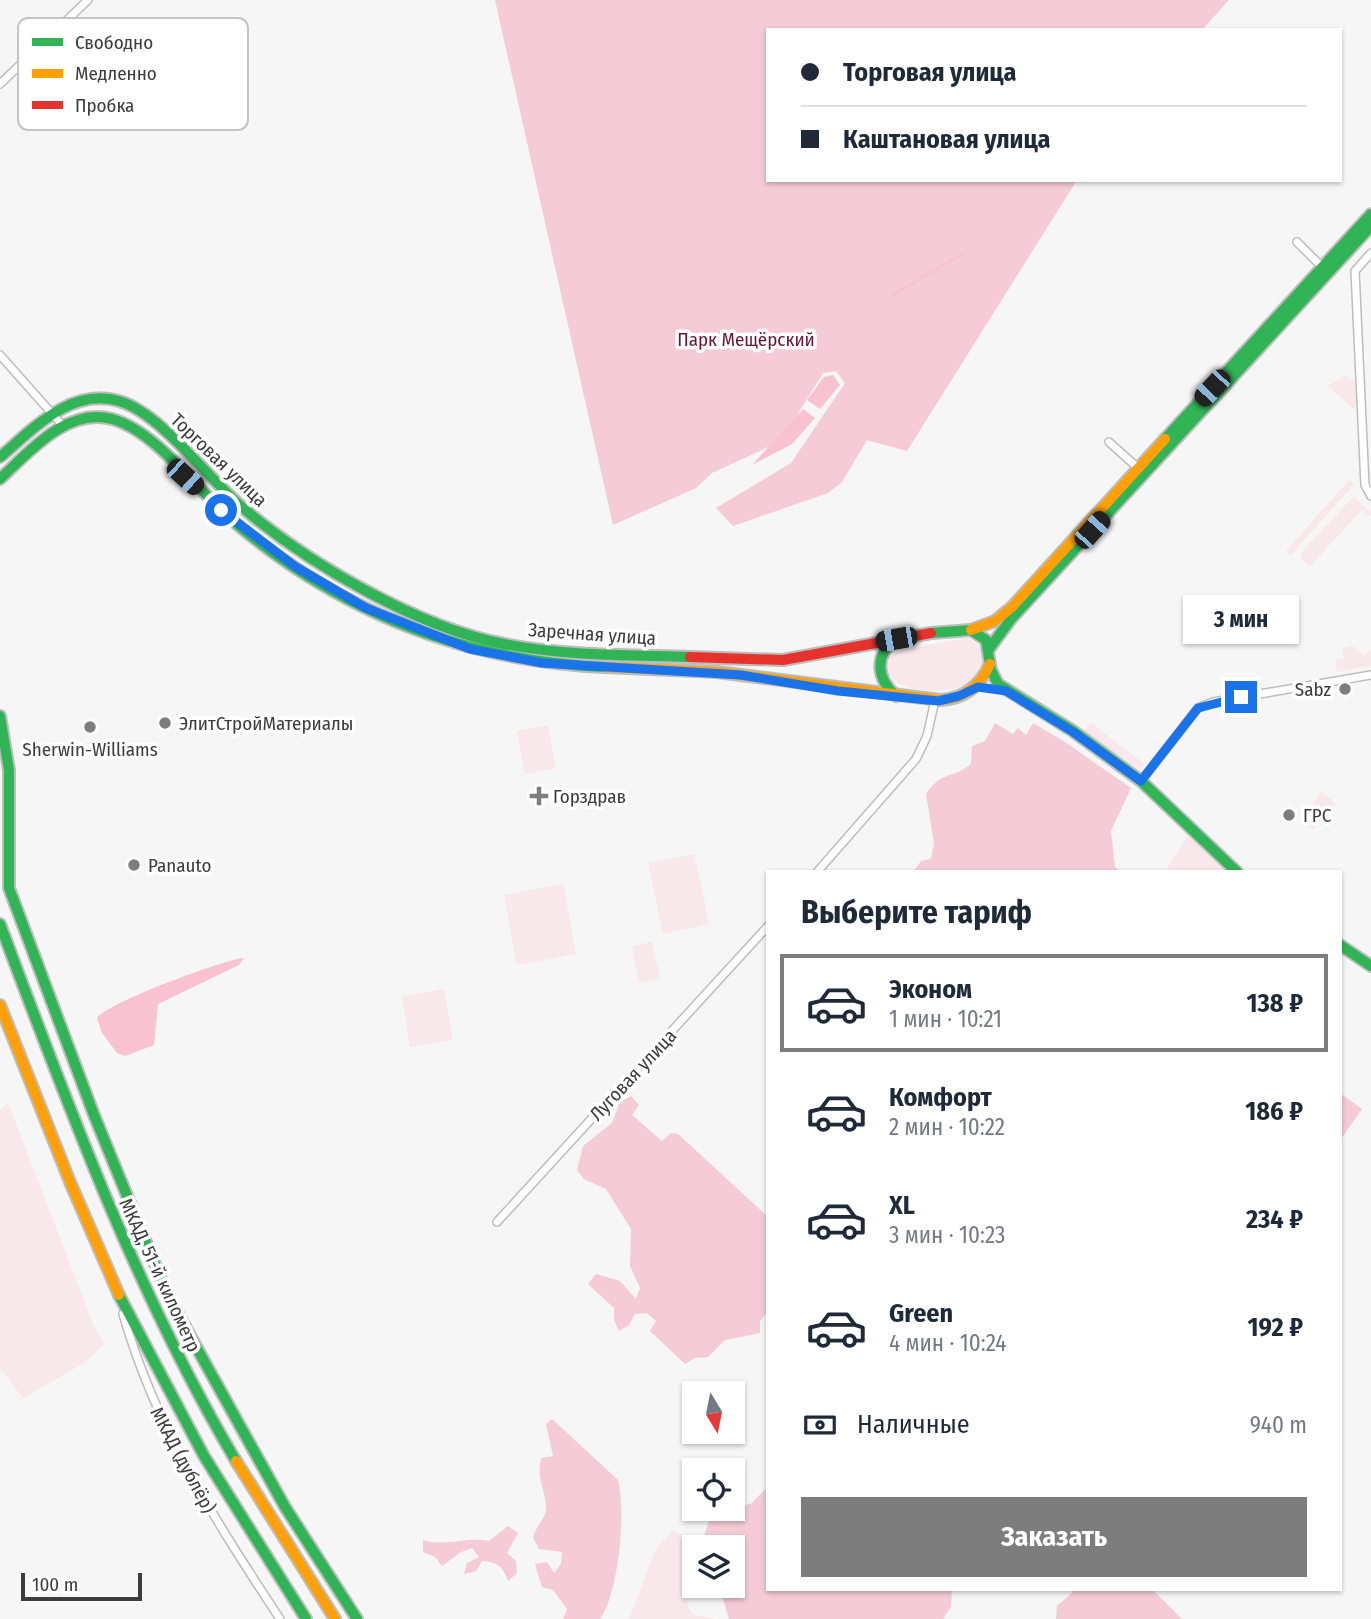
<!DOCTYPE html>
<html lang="ru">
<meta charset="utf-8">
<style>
:root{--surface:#fff;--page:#f6f6f7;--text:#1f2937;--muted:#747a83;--line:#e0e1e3;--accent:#7c7d7c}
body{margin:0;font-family:"Fira Sans Condensed",sans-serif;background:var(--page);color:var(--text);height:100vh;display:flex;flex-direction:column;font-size:26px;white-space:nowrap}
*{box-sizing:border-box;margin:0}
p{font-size:23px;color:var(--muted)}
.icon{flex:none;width:38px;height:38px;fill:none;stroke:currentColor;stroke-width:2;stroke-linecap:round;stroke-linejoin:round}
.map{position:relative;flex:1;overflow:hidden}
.side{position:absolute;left:766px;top:870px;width:576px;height:721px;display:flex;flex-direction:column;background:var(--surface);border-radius:0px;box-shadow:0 2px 5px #0004}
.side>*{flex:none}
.banner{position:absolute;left:766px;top:28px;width:576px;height:154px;border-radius:0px;box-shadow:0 2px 5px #0004;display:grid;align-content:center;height:154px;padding:0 35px;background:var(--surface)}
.needle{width:46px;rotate:170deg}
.controls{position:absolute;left:682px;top:1381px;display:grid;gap:14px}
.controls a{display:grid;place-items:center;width:63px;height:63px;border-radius:0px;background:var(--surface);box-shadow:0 2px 5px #0004;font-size:35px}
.scale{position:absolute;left:21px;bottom:18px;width:121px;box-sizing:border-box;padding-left:7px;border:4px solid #3b3c3b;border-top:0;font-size:19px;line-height:24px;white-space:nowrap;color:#3b3c3b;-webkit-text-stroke:5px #fff;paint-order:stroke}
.end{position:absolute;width:32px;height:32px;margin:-16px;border:9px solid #1a73e8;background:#fff;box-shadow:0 0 0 4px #fff}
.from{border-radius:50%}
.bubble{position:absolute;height:49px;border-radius:0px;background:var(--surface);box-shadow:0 2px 5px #0004;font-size:23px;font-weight:700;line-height:49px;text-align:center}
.car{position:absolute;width:21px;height:42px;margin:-21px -10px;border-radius:9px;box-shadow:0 0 5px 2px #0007;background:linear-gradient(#222 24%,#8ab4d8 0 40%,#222 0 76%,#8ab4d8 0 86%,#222 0)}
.banner b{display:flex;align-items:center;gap:24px;height:66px;font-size:26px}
.banner b+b{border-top:2px solid var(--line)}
.banner i{width:18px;height:18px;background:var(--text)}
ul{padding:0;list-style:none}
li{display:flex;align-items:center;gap:21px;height:98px;margin:0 14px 10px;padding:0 21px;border:4px solid transparent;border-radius:0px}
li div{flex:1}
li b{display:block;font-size:26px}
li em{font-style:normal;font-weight:700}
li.current{border-color:var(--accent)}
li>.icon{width:63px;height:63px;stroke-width:1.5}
h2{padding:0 35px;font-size:32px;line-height:84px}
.pay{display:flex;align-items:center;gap:18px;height:77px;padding:0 35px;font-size:26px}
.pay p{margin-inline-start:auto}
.cta{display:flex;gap:14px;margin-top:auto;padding:14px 35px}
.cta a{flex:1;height:80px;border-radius:0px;background:var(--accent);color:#fff;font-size:28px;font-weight:700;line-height:80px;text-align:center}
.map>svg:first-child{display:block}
.green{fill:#f8e7eb}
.forest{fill:#f4cbd6}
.water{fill:#f8c2d1}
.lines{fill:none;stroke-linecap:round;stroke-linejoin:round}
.stream{stroke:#f8c2d1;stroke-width:2.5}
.street-casing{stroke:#bcbdbc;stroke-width:10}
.fast-casing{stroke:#bcbdbc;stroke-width:14}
.slow-casing{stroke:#bcbdbc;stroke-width:14}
.jam-casing{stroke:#bcbdbc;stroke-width:14}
.street{stroke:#fefefe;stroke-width:7}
.fast{stroke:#30b455;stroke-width:10}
.slow{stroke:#ff9f0a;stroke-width:10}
.jam{stroke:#e5322d;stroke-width:10}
.route{stroke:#1a73e8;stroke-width:9}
.poi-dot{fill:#7c7d7c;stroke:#fff;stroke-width:2.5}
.labels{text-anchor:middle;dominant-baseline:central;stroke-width:7;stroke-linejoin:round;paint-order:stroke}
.park-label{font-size:19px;fill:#6c1437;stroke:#fff}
.street-label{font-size:19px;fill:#3b3c3b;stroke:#fff}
.poi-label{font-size:19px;fill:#3b3c3b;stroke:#fff;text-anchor:start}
.key{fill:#fff;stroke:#c4c4c4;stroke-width:2}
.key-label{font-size:19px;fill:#3b3c3b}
</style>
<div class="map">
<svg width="1371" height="1619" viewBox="0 0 1371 1619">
<rect width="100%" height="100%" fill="#f5f6f5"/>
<!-- green -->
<path class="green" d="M1346,375L1355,383L1356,405L1353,409L1328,386Z
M1349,480L1354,484L1291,555L1286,551Z
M1354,496L1371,513L1369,516L1362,510L1309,567L1302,560L1301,553Z
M967,638L978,645C1009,703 875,704 887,659L900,650Z
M1353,646L1364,656L1371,649V666L1337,672L1335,660L1344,658L1342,648Z
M1091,723L1146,765L1139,769L1083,731Z
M548,725L556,768L525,774L517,731Z
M1321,792L1336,803L1313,830L1301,819Z
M1188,836L1224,869L1222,871L1167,869Z
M694,854L709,924L663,934L648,863Z
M563,884L576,954L517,965L504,895Z
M652,942L660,979L639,983L632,946Z
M444,989L453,1040L410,1047L402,996Z
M8,1103L93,1324L104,1344L84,1363L23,1398L0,1368V1110Z
M673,1531L684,1536L693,1559L686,1569L689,1582L683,1592L692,1614L715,1619H629L656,1548Z"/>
<!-- forest -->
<path class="forest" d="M495,0H1229L1202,30H768V180H1077L907,451L867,440L842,482L828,493L733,526L716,508L791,463L845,383L836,371L823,373L781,441L712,473L696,488L613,525Z
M995,723L1013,734L1018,728L1026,735L1033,723L1065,742L1131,788L1111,831L1115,867L1119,871H914L921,861L931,859L934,843L926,794C941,771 953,779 971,764L972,746L985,741Z
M1341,1094L1362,1109L1341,1139Z
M631,1096L639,1105L632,1115L662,1141L671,1133L678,1134L768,1217V1311L760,1321V1333L725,1340L708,1357L695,1358L685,1364L650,1331L656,1321L647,1313L635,1314L629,1325L619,1331L614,1320V1308L588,1284L596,1274L620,1281L636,1299L640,1288L630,1266L631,1229L606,1189L584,1179L577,1170L583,1146L612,1123L620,1102Z
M552,1419L618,1480C626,1511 619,1593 600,1619H563L567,1609L553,1590L542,1587L535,1564L547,1562L554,1573L561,1564L562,1552L539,1549L533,1538C535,1527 546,1519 546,1508C546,1490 536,1480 541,1458L553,1456L546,1424Z
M768,1486V1589H952L951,1607L943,1619H729L719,1586H733V1547H709L705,1533L709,1520L752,1503Z
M508,1526L518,1533L507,1553L516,1561L517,1573L508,1581C503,1567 498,1562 482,1561L476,1571L464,1574L467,1563L479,1557L472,1548L461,1552L442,1566L435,1557L423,1552V1540C446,1547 466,1536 489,1541Z
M1072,1589H1152L1182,1619H1056L1057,1606L1072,1593Z"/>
<!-- water -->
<path class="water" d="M833,375L840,385L820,409L807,400L824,377Z
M803,409L815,418L792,444L752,465Z
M244,958L239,965L158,1004L154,1045L125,1056L117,1053L102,1033L97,1018C107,1003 222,960 244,958Z"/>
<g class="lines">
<!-- stream -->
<path class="stream" d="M893,295L964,253"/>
<!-- street casing -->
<g class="street-casing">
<path id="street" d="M0,84L88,0
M1297,242L1322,267
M1371,253L1355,271L1365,485L1371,496
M0,355L63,426
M1109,442L1138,468
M1141,781L1198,708L1213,702L1371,675
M817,872L916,759L927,736L935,700
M497,1222L768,926
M123,1314C156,1429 215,1520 280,1619"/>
</g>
<!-- fast casing -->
<g class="fast-casing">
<path id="fast" d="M1165,439L1371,214
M0,457C33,429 71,387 119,401C161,413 208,479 243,508C309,564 419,628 504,644C565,656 628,655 690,657
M0,479C29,452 67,407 112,419C156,431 198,491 233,521C340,612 465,661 605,667
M931,633L971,630L986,640L991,670L998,684L1073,731L1141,781L1237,872
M894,640C874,657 877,679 896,696
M989,649L1011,619L1371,226
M0,716L9,770V888L94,1115L168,1296L285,1507L357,1619
M0,924C69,1108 136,1292 236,1461
M1340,945L1371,966
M119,1295L204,1456L306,1619"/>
</g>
<!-- slow casing -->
<g class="slow-casing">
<path id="slow" d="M971,630L995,621L1012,607L1165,439
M605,667L717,672L940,700C964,699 980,686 990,664
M0,1005L70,1182L119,1295
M236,1461L335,1619"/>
</g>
<!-- jam casing -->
<g class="jam-casing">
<path id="jam" d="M690,657L783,660L931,633"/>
</g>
<!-- street -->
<use href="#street" class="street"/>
<!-- fast -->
<use href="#fast" class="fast"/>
<!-- slow -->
<use href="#slow" class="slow"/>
<!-- jam -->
<use href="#jam" class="jam"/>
</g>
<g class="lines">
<!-- route -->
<path class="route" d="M221,510L296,567L366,608L470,649L542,663L741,675L838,691L938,701L959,696L978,687L1006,691L1073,732L1141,781L1198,708L1241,697"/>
</g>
<!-- markers -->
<g class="poi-dot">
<circle cx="1345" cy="689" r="7"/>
<circle cx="165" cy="723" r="7"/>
<circle cx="90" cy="727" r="7"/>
<path d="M535.5 785.5h7v7h7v7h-7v7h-7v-7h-7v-7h7z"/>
<circle cx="1289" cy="815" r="7"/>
<circle cx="134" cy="865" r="7"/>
</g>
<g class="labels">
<!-- park labels -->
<g class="park-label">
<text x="746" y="339">Парк Мещёрский</text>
</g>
<!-- street labels -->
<g class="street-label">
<text transform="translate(219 460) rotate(44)">Торговая улица</text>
<text transform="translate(592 634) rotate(4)">Заречная улица</text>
<text transform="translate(633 1075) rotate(-47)">Луговая улица</text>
<text transform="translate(160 1275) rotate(65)">МКАД, 51-й километр</text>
<text transform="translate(183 1460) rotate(62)">МКАД (дублёр)</text>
</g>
<!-- poi labels -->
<g class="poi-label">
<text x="1331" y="689" text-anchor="end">Sabz</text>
<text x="179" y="723">ЭлитСтройМатериалы</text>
<text x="90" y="749" text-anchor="middle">Sherwin-Williams</text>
<text x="553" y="796">Горздрав</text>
<text x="1303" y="815">ГРС</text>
<text x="148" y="865">Panauto</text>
</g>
</g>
<!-- legend -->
<rect x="18" y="18" width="230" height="112" rx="10" class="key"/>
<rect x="32" y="38" width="31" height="8" fill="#30b455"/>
<rect x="32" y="69" width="31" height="9" fill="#ff9f0a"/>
<rect x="32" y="101" width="31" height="8" fill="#e5322d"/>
<g class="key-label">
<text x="75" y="49">Свободно</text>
<text x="75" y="80">Медленно</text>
<text x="75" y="112">Пробка</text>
</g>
</svg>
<div class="controls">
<a><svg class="needle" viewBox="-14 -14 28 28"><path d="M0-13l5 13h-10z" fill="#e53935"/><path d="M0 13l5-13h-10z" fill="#747a83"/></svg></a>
<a><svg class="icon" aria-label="locate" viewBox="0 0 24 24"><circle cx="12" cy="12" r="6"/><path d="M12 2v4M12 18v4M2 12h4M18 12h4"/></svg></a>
<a><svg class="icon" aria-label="layers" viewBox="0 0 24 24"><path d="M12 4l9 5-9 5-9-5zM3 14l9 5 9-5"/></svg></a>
</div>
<div class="scale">100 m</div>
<i class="end from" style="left:221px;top:510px"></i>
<i class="end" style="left:1241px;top:697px"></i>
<div class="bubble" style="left:1183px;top:595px;width:116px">3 мин</div>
<i class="car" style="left:1212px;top:388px;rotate:223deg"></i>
<i class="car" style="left:185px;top:477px;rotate:132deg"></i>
<i class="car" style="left:1092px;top:530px;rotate:42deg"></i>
<i class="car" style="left:896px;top:639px;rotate:260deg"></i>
<div class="banner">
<b><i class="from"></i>Торговая улица</b>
<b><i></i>Каштановая улица</b>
</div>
<section class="side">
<h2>Выберите тариф</h2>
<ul>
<li class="current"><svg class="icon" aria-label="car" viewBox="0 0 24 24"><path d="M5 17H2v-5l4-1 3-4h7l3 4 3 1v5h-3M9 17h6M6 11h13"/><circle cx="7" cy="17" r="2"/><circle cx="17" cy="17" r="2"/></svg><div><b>Эконом</b><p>1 мин · 10:21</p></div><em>138 ₽</em></li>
<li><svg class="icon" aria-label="car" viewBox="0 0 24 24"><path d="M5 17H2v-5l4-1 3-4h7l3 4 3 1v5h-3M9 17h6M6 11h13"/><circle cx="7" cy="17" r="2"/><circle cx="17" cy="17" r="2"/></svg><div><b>Комфорт</b><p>2 мин · 10:22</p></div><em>186 ₽</em></li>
<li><svg class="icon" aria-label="car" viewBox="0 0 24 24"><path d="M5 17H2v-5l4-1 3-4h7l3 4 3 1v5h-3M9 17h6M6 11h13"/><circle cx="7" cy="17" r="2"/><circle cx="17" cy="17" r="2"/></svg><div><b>XL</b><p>3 мин · 10:23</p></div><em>234 ₽</em></li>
<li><svg class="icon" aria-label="car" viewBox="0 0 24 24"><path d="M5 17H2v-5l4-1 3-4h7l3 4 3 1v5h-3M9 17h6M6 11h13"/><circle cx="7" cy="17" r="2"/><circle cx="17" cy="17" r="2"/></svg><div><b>Green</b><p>4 мин · 10:24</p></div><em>192 ₽</em></li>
</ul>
<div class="pay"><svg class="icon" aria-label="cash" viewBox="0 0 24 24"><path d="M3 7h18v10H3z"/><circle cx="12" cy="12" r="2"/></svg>Наличные<p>940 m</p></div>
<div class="cta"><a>Заказать</a></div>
</section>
</div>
